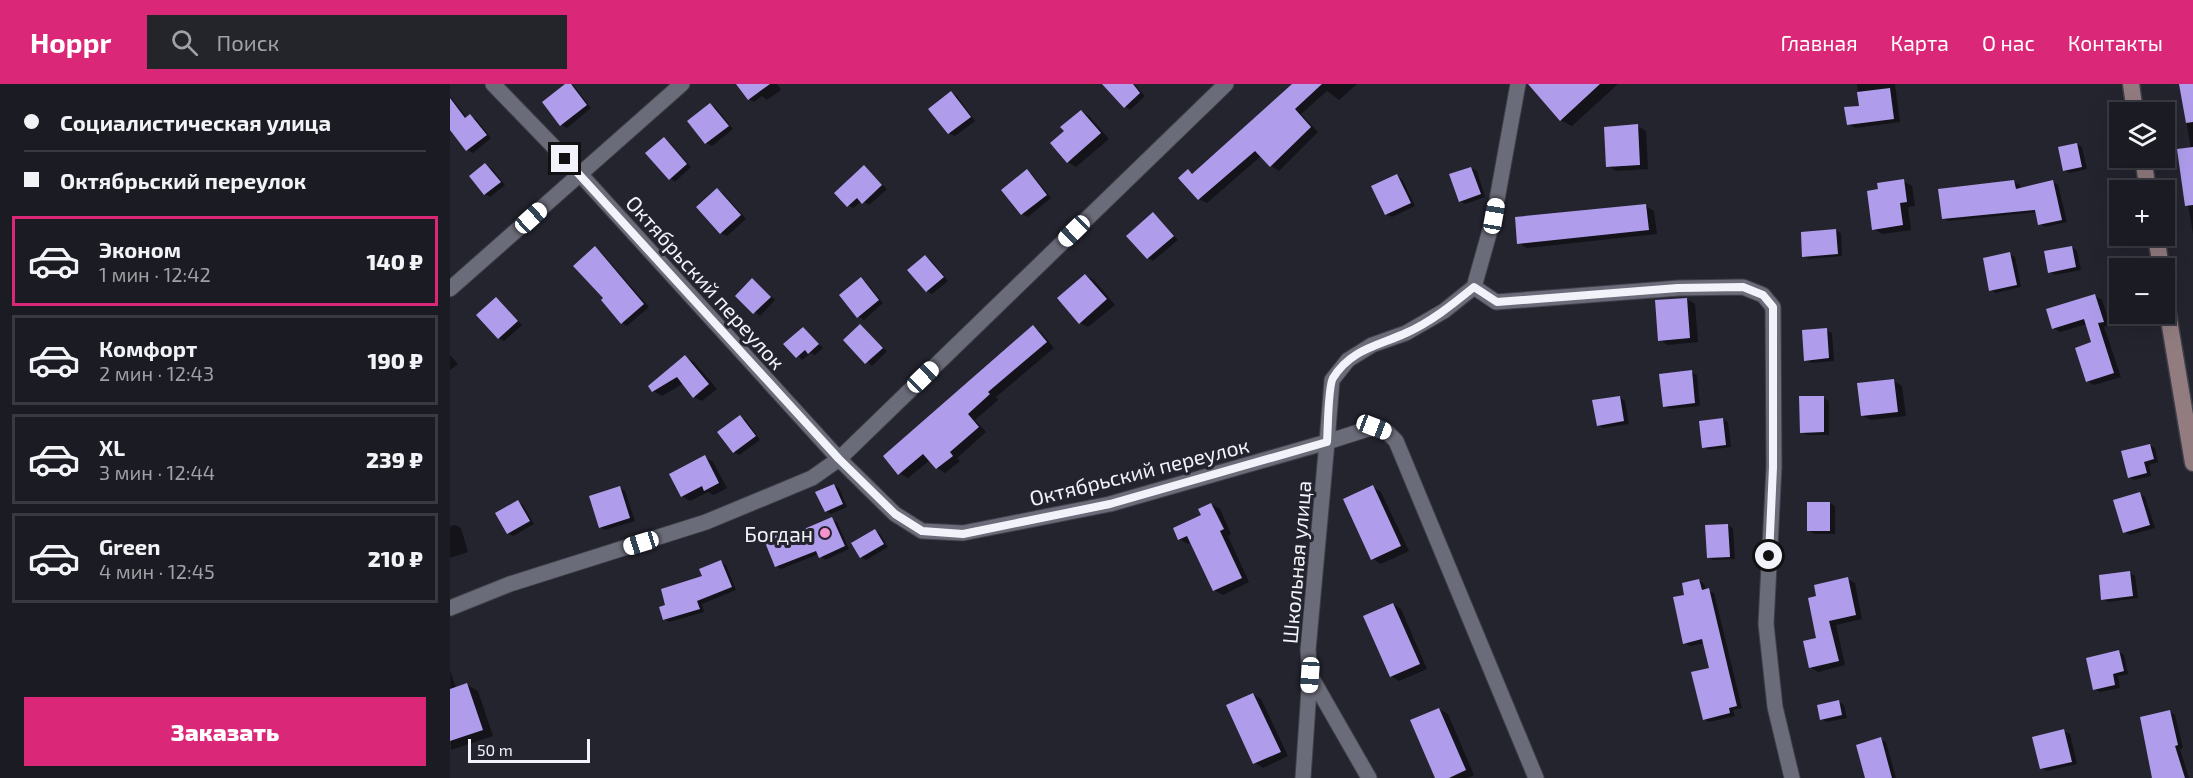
<!DOCTYPE html>
<html lang="ru">
<meta charset="utf-8">
<style>
:root{--surface:#1b1b23;--page:#24242b;--text:#f1f3f6;--muted:#a0a1a6;--line:#393941;--accent:#db2777}
body{margin:0;font-family:"Exo 2",sans-serif;background:var(--page);color:var(--text);height:100vh;display:flex;flex-direction:column;font-size:22px;white-space:nowrap}
*{box-sizing:border-box;margin:0}
p{font-size:20px;color:var(--muted)}
.icon{flex:none;width:33px;height:33px;fill:none;stroke:currentColor;stroke-width:2;stroke-linecap:round;stroke-linejoin:round}
.map{position:relative;flex:1;overflow:hidden}
.details{display:flex;flex-direction:column;background:var(--surface);width:450px}
.details>*{flex:none}
.hud{display:grid;align-content:center;height:132px;padding:0 24px;background:var(--surface)}
.fabs{position:absolute;left:1659px;top:18px;display:grid;gap:12px}
.fabs a{display:grid;place-items:center;width:66px;height:66px;border-radius:0px;background:var(--surface);box-shadow:0 6px 24px #0002,0 0 0 2px var(--line);font-size:30px}
.scale{position:absolute;left:18px;bottom:15px;width:122px;box-sizing:border-box;padding-left:6px;border:3px solid #f2f3fa;border-top:0;font-size:16px;line-height:21px;white-space:nowrap;color:#f2f3fa;-webkit-text-stroke:4px #24242f;paint-order:stroke}
.end{position:absolute;width:27px;height:27px;margin:-14px;border:8px solid #f2f3fa;background:#111;box-shadow:0 0 0 3px #111}
.from{border-radius:50%}
.car{position:absolute;width:18px;height:36px;margin:-18px -9px;border-radius:8px;box-shadow:0 0 4px 2px #0007;background:linear-gradient(#fff 24%,#345 0 40%,#fff 0 76%,#345 0 86%,#fff 0)}
.hud b{display:flex;align-items:center;gap:21px;height:57px;font-size:22px}
.hud b+b{border-top:2px solid var(--line)}
.hud i{width:15px;height:15px;background:var(--text)}
ul{padding:0;list-style:none}
li{display:flex;align-items:center;gap:18px;height:90px;margin:0 12px 9px;padding:0 12px;border:3px solid var(--line);border-radius:0px}
li div{flex:1}
li b{display:block;font-size:22px}
li em{font-style:normal;font-weight:800}
li.current{border-color:var(--accent)}
li>.icon{width:54px;height:54px;stroke-width:1.5}
.primary-button{display:flex;gap:12px;margin-top:auto;padding:12px 24px}
.primary-button a{flex:1;height:69px;border-radius:0px;background:var(--accent);color:#fff;font-size:24px;font-weight:800;line-height:69px;text-align:center}
header{display:flex;align-items:center;gap:36px;box-sizing:border-box;height:84px;padding:0 30px;background:var(--accent);color:#fff}
header strong{font-size:28px}
nav{display:flex;gap:33px;margin-inline-start:auto;font-size:21px}
.search{width:420px;height:54px;background:var(--page);display:flex;align-items:center;gap:15px;box-sizing:border-box;padding:0 21px;border-radius:0px;color:var(--muted);font-size:22px}
main{display:flex;flex:1;min-height:0}
.map>svg:first-child{display:block}
.shadow{fill:#0007}
.building{fill:#af9dec}
.lines{fill:none;stroke-linecap:round;stroke-linejoin:round}
.minor-casing{stroke:#3f4049;stroke-width:17}
.secondary-casing{stroke:#3f4049;stroke-width:19}
.minor{stroke:#6b6c79;stroke-width:15}
.secondary{stroke:#927c80;stroke-width:16}
.route{stroke:#f2f3fa;stroke-width:8}
.poi-dot{fill:#f690cf;stroke:#24242f;stroke-width:2}
.labels{text-anchor:middle;dominant-baseline:central;stroke-width:6;stroke-linejoin:round;paint-order:stroke}
.street-label{font-size:21px;fill:#f2f3fa;stroke:#24242f}
.poi-label{font-size:21px;fill:#f2f3fa;stroke:#24242f;text-anchor:end}
</style>
<header>
<strong>Hoppr</strong>
<div class="search"><svg class="icon" aria-label="search" viewBox="0 0 24 24"><circle cx="10" cy="10" r="6"/><path d="M15 15l6 6"/></svg>Поиск</div>
<nav><a>Главная</a><a>Карта</a><a>О нас</a><a>Контакты</a></nav>
</header>
<main>
<section class="details">
<div class="hud">
<b><i class="from"></i>Социалистическая улица</b>
<b><i></i>Октябрьский переулок</b>
</div>
<ul>
<li class="current"><svg class="icon" aria-label="car" viewBox="0 0 24 24"><path d="M5 17H2v-5l4-1 3-4h7l3 4 3 1v5h-3M9 17h6M6 11h13"/><circle cx="7" cy="17" r="2"/><circle cx="17" cy="17" r="2"/></svg><div><b>Эконом</b><p>1 мин · 12:42</p></div><em>140 ₽</em></li>
<li><svg class="icon" aria-label="car" viewBox="0 0 24 24"><path d="M5 17H2v-5l4-1 3-4h7l3 4 3 1v5h-3M9 17h6M6 11h13"/><circle cx="7" cy="17" r="2"/><circle cx="17" cy="17" r="2"/></svg><div><b>Комфорт</b><p>2 мин · 12:43</p></div><em>190 ₽</em></li>
<li><svg class="icon" aria-label="car" viewBox="0 0 24 24"><path d="M5 17H2v-5l4-1 3-4h7l3 4 3 1v5h-3M9 17h6M6 11h13"/><circle cx="7" cy="17" r="2"/><circle cx="17" cy="17" r="2"/></svg><div><b>XL</b><p>3 мин · 12:44</p></div><em>239 ₽</em></li>
<li><svg class="icon" aria-label="car" viewBox="0 0 24 24"><path d="M5 17H2v-5l4-1 3-4h7l3 4 3 1v5h-3M9 17h6M6 11h13"/><circle cx="7" cy="17" r="2"/><circle cx="17" cy="17" r="2"/></svg><div><b>Green</b><p>4 мин · 12:45</p></div><em>210 ₽</em></li>
</ul>
<div class="primary-button"><a>Заказать</a></div>
</section>
<div class="map">
<svg width="1743" height="694" viewBox="0 0 1743 694">
<rect width="100%" height="100%" fill="#24242f"/>
<!-- shadow -->
<path class="shadow" d="M117,0L124,2L141,24L117,44L111,41Z
M288,0H327L331,6L317,16L312,12L304,18L299,15Z
M665,0H684L695,12L680,26L675,22Z
M842,0H907L889,16L877,7L851,30L868,48L829,87L821,82L811,72L757,119L749,115L738,87L743,90Z
M1079,0H1168L1122,42L1110,36Z
M1407,0H1445L1450,38L1405,44L1398,40L1410,23Z
M1730,0H1743V150L1729,67L1741,65Z
M501,9L507,12L525,37L505,52L499,49L481,25Z
M0,12L17,34L20,32L26,35L41,54L23,69L17,66L0,44Z
M260,20L266,24L283,45L262,62L256,59L239,37Z
M631,27L639,32L659,55L626,83L618,78L616,48Z
M1187,42L1196,47L1198,85L1166,87L1158,82Z
M214,55L219,58L241,83L225,98L220,94Z
M1627,60L1632,63L1637,85L1620,89L1614,86Z
M35,81L41,84L55,101L40,113L35,110Z
M414,83L437,105L419,121L412,117L403,124L398,121Z
M1021,84L1027,87L1035,113L1015,120L1010,117Z
M577,87L582,90L601,114L578,133L572,130L553,106Z
M947,92L952,95L965,122L942,133L936,130Z
M1453,97L1462,102L1465,122L1458,123L1461,146L1432,150L1424,145Z
M1564,98L1570,101V106L1603,98L1608,101L1617,138L1595,143L1590,140L1587,128L1498,137L1493,134Z
M267,106L273,109L296,135L277,152L271,149L248,123Z
M1196,122L1204,127L1207,150L1077,164L1069,159Z
M703,130L708,133L728,156L703,177L698,174L678,152Z
M1385,146L1391,149L1392,172L1359,175L1354,172Z
M1622,163L1627,167L1631,186L1605,191L1600,188Z
M145,164L150,167L199,223L177,242L172,239L156,214Z
M1560,170L1565,173L1571,203L1546,209L1541,206Z
M475,172L481,176L498,197L482,210L477,207Z
M635,191L644,196L665,221L638,243L630,239Z
M411,195L416,198L433,219L414,236L408,232Z
M303,196L325,216L310,232L287,212Z
M1645,212L1652,216L1660,241L1654,243L1671,293L1644,301L1637,297L1643,259L1637,240L1610,248L1603,244Z
M46,215L51,218L72,241L54,257L49,254Z
M1237,215L1245,220L1248,258L1218,261L1210,256Z
M410,242L437,267L422,282L395,256Z
M583,243L591,248L604,264L546,313L548,316L525,336L536,348L507,374L510,377L495,389L487,384L480,376L458,394L449,389Z
M353,245L373,264L365,271L361,269L352,276L336,260Z
M1376,246L1382,249L1384,277L1361,279L1356,276Z
M0,271L8,280L0,286Z
M235,273L244,278L267,305L252,317L244,313L234,299L212,312L203,307L200,302Z
M1241,288L1247,291L1250,322L1220,325L1214,322Z
M1444,297L1452,302L1456,332L1421,336L1413,332Z
M1170,313L1175,317L1179,340L1153,344L1148,341Z
M1373,314L1379,317V351H1357L1351,348Z
M290,333L296,336L310,356L289,371L284,368Z
M1273,335L1278,338L1281,363L1259,366L1254,363Z
M1699,361L1705,364L1708,378L1699,381L1701,392L1684,396L1679,393Z
M255,373L263,378L277,404L264,411L258,408L240,417L232,412Z
M384,401L389,404L397,423L381,430L376,427Z
M923,403L931,408L959,467L931,480L923,475Z
M170,404L175,407L185,437L155,446L150,443Z
M1690,410L1695,413L1705,444L1680,451L1675,448Z
M68,418L73,421L84,440L63,452L58,449Z
M1380,419L1385,422V450H1364L1358,446Z
M761,420L770,425L781,450L778,452L799,498L773,511L764,506L742,458L738,460L729,455Z
M381,435L387,438L399,465L375,476L369,470L331,485L326,482L338,448L344,451Z
M5,441L11,444L18,468L0,474V442Z
M1277,441L1283,444L1285,475L1263,476L1258,473Z
M425,447L430,450L438,463L416,476L411,473Z
M271,478L276,481L286,506L252,520L254,528L219,538L214,535L217,522Z
M1680,489L1685,492L1688,514L1658,518L1653,515Z
M1397,495L1405,499L1412,535L1386,541L1395,581L1368,588L1360,583L1368,555V513Z
M1249,496L1254,500L1256,507L1264,509L1292,624L1283,626L1285,632L1259,638L1254,635L1261,585L1255,559L1240,562L1235,559L1236,512Z
M943,520L951,525L977,585L949,597L941,592Z
M1669,568L1674,571L1678,590L1668,592L1670,604L1650,608L1644,605Z
M0,586L6,604L17,601L28,607L43,652L1,666Z
M803,610L811,615L838,672L813,684L805,679Z
M1389,618L1394,621L1397,634L1377,638L1371,635Z
M989,625L998,630L1024,691L1017,694H986Z
M1720,628L1725,631L1733,664L1730,665L1739,694H1704Z
M1614,647L1620,650L1627,680L1597,687L1591,684Z
M1430,655L1436,658L1446,694H1417Z"/>
<!-- building -->
<path class="building" d="M115,0H121L137,21L110,42L92,18Z
M286,0H320L298,16Z
M652,0H683L690,9L674,24Z
M842,0H872L845,25L861,43L820,83L805,67L748,116L728,94L738,85L742,90Z
M1078,0H1150L1110,37Z
M1729,0H1743V38L1736,39Z
M1440,4L1444,35L1397,41L1394,23L1409,22L1407,8Z
M501,7L521,33L498,50L478,25Z
M0,14L15,34L20,30L37,51L16,67L0,46Z
M260,19L279,42L255,60L237,37Z
M631,26L651,49L617,79L600,59L614,47L610,43Z
M1188,40L1190,81L1156,83L1154,43Z
M214,53L237,80L219,96L195,69Z
M1627,59L1632,83L1613,87L1608,63Z
M1743,63V121L1735,122L1727,65Z
M35,79L51,98L34,111L19,92Z
M414,81L432,101L412,120L407,114L397,123L384,109Z
M1021,83L1031,110L1009,118L999,90Z
M577,85L597,111L571,131L551,106Z
M947,90L961,119L935,131L921,102Z
M1454,95L1457,118L1450,119L1453,141L1422,146L1417,107L1428,105L1427,99Z
M1564,96L1566,105L1603,96L1612,136L1588,141L1585,126L1492,135L1488,105Z
M267,104L291,131L270,150L246,123Z
M1196,120L1199,146L1067,160L1065,133Z
M703,128L724,152L697,175L676,152Z
M1386,145L1388,170L1352,173L1351,148Z
M145,162L194,220L171,240L151,216L153,214L123,182Z
M1622,162L1626,183L1598,189L1594,167Z
M1560,168L1567,201L1539,207L1533,174Z
M475,171L494,193L476,208L457,186Z
M635,190L657,215L629,240L607,214Z
M411,193L429,216L407,234L389,211Z
M302,194L321,213L303,230L285,212Z
M1645,210L1654,238L1648,239L1664,289L1636,298L1625,264L1641,258L1634,235L1602,245L1596,225Z
M46,213L68,237L48,255L26,231Z
M1237,214L1240,254L1208,257L1205,216Z
M410,240L433,264L415,280L393,256Z
M583,241L597,258L538,308L540,310L518,330L529,343L500,368L503,372L486,385L473,370L448,391L433,372Z
M353,243L369,260L358,270L355,266L346,274L333,260Z
M1377,244L1379,274L1354,277L1352,246Z
M235,271L259,300L243,314L227,293L202,308L198,302Z
M1242,286L1245,319L1213,323L1209,290Z
M1444,295L1448,328L1411,332L1407,299Z
M1170,312L1174,337L1147,342L1142,316Z
M1349,312H1374V348L1350,349Z
M290,331L306,352L283,369L267,348Z
M1273,334L1276,361L1252,364L1249,337Z
M1700,360L1704,375L1694,378L1697,389L1678,394L1671,367Z
M255,371L269,399L254,407L252,402L231,413L219,390Z
M384,400L393,420L375,428L365,408Z
M923,401L951,462L921,476L893,415Z
M170,402L180,434L149,444L139,412Z
M1690,408L1700,441L1673,449L1663,416Z
M68,416L80,437L57,450L45,429Z
M1357,418H1380V447H1357Z
M761,419L774,445L770,447L792,494L763,507L737,452L728,456L723,444L751,431L748,425Z
M382,433L395,462L369,474L366,467L325,483L314,456L338,446L340,451Z
M1278,440L1280,473L1257,474L1255,441Z
M425,445L434,460L410,474L401,459Z
M271,476L282,503L247,517L250,525L213,536L209,523L215,521L211,505L252,492L249,485Z
M1680,487L1683,512L1651,516L1649,491Z
M1398,493L1406,531L1379,537L1389,577L1359,584L1353,557L1366,554L1358,514L1366,512L1364,501Z
M1249,495L1252,506L1259,504L1287,622L1279,624L1280,629L1253,636L1241,588L1259,584L1252,555L1233,560L1223,513L1234,511L1232,499Z
M943,519L970,580L940,593L913,532Z
M1669,566L1674,587L1663,590L1665,601L1643,606L1636,574Z
M17,599L33,646L0,657V605Z
M803,609L831,668L803,680L776,621Z
M1389,616L1392,631L1370,636L1367,621Z
M989,624L1016,686L999,694H985L960,636Z
M1720,626L1728,661L1725,662L1735,694H1702L1690,633Z
M1614,645L1622,678L1590,685L1582,653Z
M1431,653L1442,694H1415L1406,661Z"/>
<g class="lines">
<!-- minor casing -->
<g class="minor-casing">
<path id="minor" d="M43,0L130,90L389,375L445,430L472,447L513,449L660,420L877,358L882,296L898,276L922,261L956,249L994,227L1024,203L1044,132L1068,0
M1024,203L1046,218L1229,204L1293,203L1313,211L1323,223L1324,383L1316,540L1325,623L1342,694
M0,205L232,0
M0,524L60,500L256,438L362,394L389,375L776,0
M853,694L860,591
M919,694L860,591L858,566L877,358L924,343L937,348L946,357L1086,694"/>
</g>
<!-- secondary casing -->
<g class="secondary-casing">
<path id="secondary" d="M1681,0L1685,28
M1693,74L1698,106
M1706,152L1711,184
M1714,206L1743,379"/>
</g>
<!-- minor -->
<use href="#minor" class="minor"/>
<!-- secondary -->
<use href="#secondary" class="secondary"/>
</g>
<g class="lines">
<!-- route -->
<path class="route" d="M115,75L389,375L445,430L472,447L513,450L660,420L877,358C878,345 878,302 883,294C901,265 928,262 956,249C981,238 1003,220 1024,203L1047,218L1228,204L1293,203L1313,211L1323,223V383L1319,472"/>
</g>
<!-- markers -->
<circle class="poi-dot" cx="375" cy="449" r="6"/>
<g class="labels">
<!-- street labels -->
<g class="street-label">
<text transform="translate(256 198) rotate(48)">Октябрьский переулок</text>
<text transform="translate(689 387) rotate(-14)">Октябрьский переулок</text>
<text transform="translate(846 478) rotate(-85)">Школьная улица</text>
</g>
<!-- poi labels -->
<g class="poi-label">
<text x="363" y="449">Богдан</text>
</g>
</g>
</svg>
<div class="fabs">
<a><svg class="icon" aria-label="layers" viewBox="0 0 24 24"><path d="M12 4l9 5-9 5-9-5zM3 14l9 5 9-5"/></svg></a>
<a>+</a>
<a>−</a>
</div>
<div class="scale">50 m</div>
<i class="end from" style="left:1319px;top:472px"></i>
<i class="end" style="left:115px;top:75px"></i>
<i class="car" style="left:1044px;top:132px;rotate:10deg"></i>
<i class="car" style="left:81px;top:134px;rotate:48deg"></i>
<i class="car" style="left:624px;top:147px;rotate:226deg"></i>
<i class="car" style="left:473px;top:293px;rotate:46deg"></i>
<i class="car" style="left:924px;top:343px;rotate:111deg"></i>
<i class="car" style="left:191px;top:459px;rotate:253deg"></i>
<i class="car" style="left:860px;top:591px;rotate:184deg"></i>
</div>
</main>
